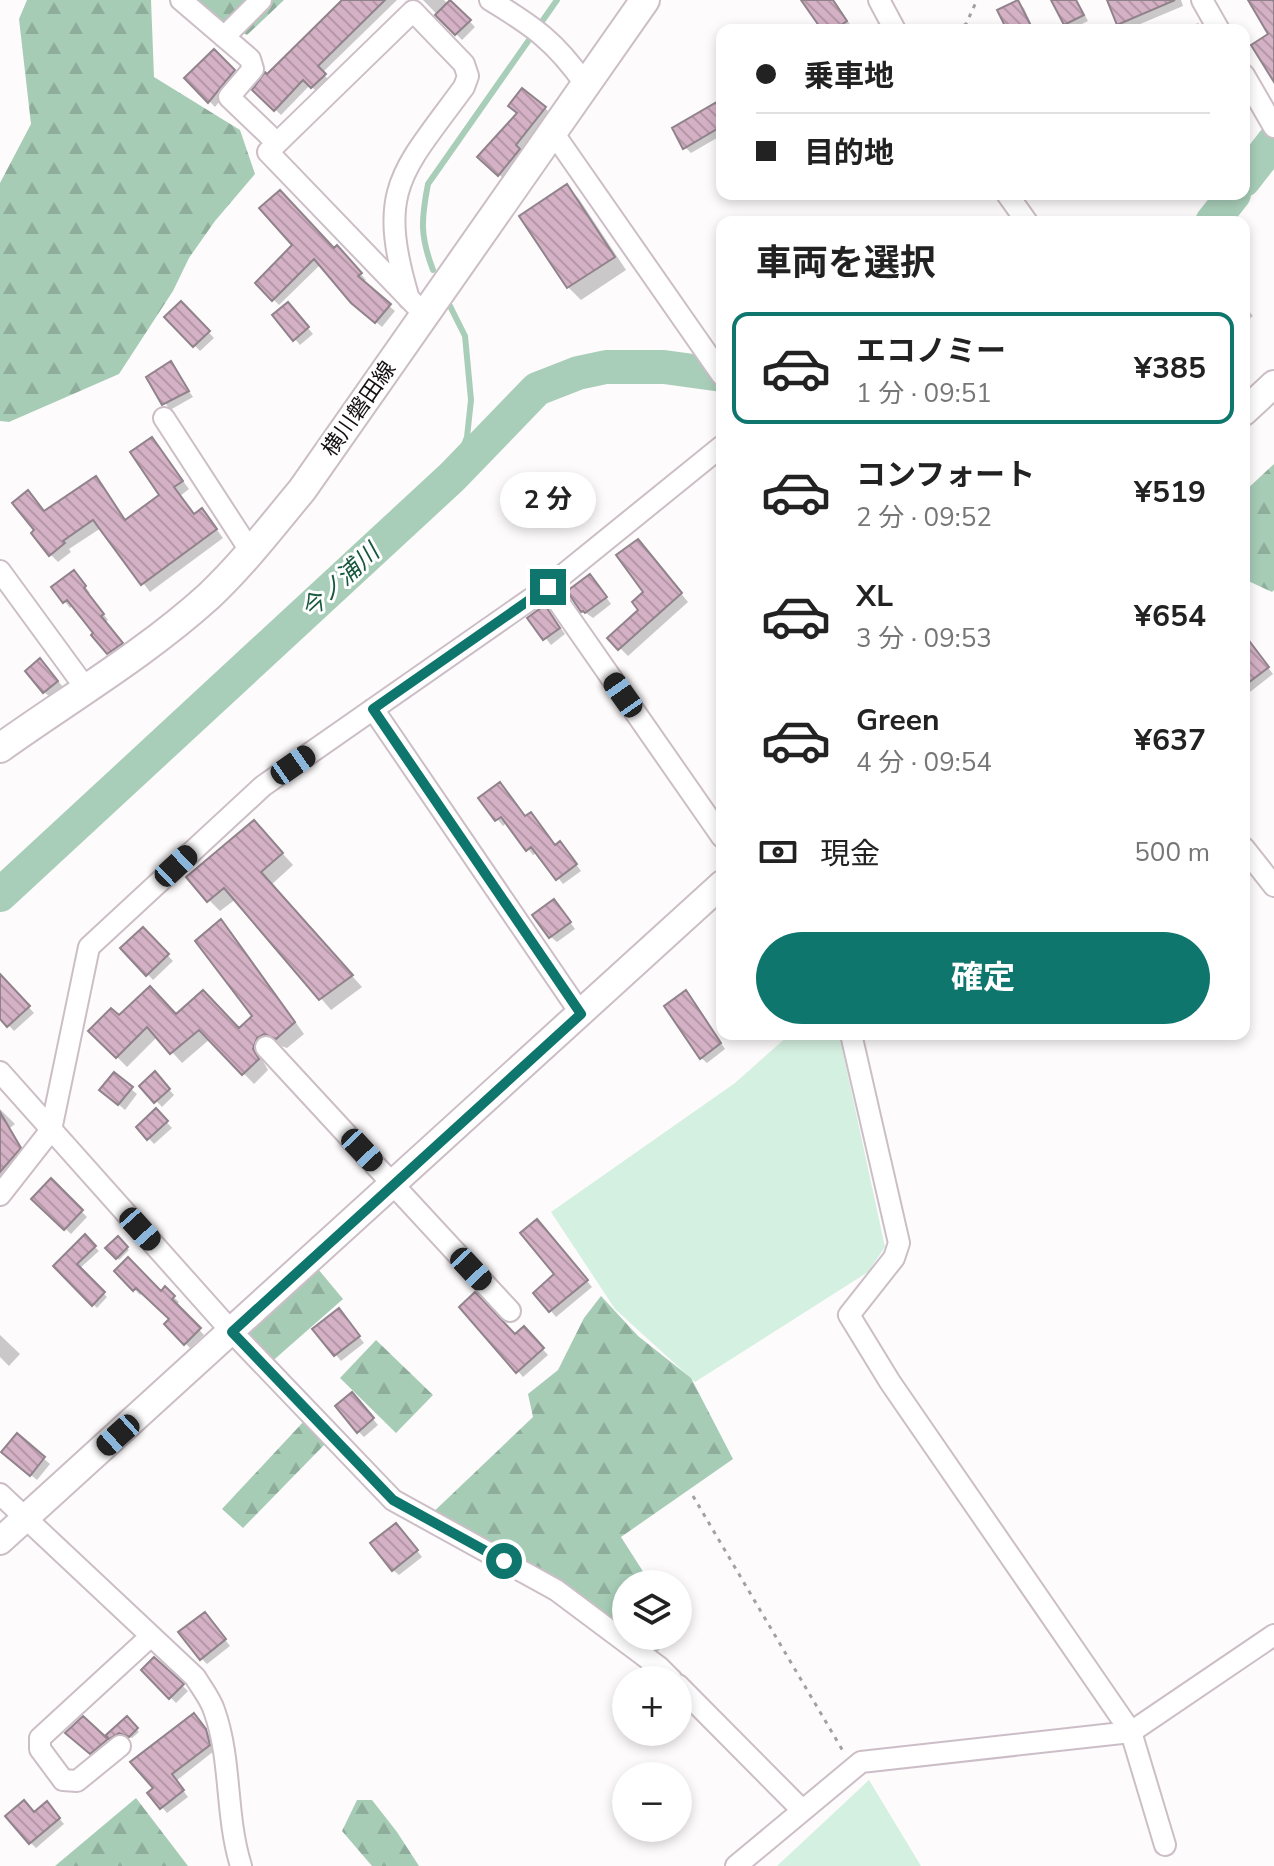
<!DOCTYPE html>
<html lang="ja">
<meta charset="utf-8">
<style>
:root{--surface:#fff;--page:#f6f6f6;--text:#222;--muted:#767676;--line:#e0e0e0;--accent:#0f766e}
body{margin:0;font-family:"Nunito Sans","Noto Sans JP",sans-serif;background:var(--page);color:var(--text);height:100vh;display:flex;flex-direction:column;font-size:30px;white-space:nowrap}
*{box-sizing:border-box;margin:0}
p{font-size:26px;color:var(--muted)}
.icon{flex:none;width:44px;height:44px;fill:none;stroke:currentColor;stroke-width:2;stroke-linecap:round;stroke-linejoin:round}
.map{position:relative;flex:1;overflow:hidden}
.panel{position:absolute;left:716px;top:216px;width:534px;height:824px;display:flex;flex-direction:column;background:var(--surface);border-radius:16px;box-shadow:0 4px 12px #0003}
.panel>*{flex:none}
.guide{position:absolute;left:716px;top:24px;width:534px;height:176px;border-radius:16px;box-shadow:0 4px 12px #0003;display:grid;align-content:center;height:176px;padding:0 40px;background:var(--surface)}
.tools{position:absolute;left:612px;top:1570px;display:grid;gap:16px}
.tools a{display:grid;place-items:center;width:80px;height:80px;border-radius:50%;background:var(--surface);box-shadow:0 4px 12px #0003;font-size:40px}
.end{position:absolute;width:36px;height:36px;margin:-18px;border:10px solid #0f766e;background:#fff;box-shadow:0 0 0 4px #fff}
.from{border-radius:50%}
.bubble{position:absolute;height:56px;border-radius:28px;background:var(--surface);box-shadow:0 4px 12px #0003;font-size:26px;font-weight:700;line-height:56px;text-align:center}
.car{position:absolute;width:24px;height:48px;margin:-24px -12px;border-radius:10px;box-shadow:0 0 6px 2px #0007;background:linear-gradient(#222 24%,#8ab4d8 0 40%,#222 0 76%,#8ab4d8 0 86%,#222 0)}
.guide b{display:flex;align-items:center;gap:28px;height:76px;font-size:30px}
.guide b+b{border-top:2px solid var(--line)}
.guide i{width:20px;height:20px;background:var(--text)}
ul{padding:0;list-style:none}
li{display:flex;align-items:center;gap:24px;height:112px;margin:0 16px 12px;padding:0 24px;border:4px solid transparent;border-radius:16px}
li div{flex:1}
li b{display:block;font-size:30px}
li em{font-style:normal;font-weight:700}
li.selected{border-color:var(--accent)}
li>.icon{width:72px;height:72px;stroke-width:1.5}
h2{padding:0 40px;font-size:36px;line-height:96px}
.pay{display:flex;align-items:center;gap:20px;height:88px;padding:0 40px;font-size:30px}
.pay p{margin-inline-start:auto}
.cta{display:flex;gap:16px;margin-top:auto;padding:16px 40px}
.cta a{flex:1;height:92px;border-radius:48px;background:var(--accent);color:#fff;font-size:32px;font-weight:700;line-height:92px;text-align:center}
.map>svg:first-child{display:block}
.grass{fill:#d4f0e0}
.forest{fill:url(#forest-firs)}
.shadow{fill:#0003}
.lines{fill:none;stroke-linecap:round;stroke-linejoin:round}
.stream{stroke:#a8ceb9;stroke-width:6}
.river{stroke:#a8ceb9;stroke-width:34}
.building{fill:url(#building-back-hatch);stroke:#91838b;stroke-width:2}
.minor-casing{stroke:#ccbec6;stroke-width:24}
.tertiary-casing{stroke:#ccbec6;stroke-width:30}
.secondary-casing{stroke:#ccbec6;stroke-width:32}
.path{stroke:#a3a0a1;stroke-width:3;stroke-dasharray:4 6;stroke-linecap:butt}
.minor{stroke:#fff;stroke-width:20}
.tertiary{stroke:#fff;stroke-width:26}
.secondary{stroke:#fff;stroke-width:28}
.route{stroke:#0f766e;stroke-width:10}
.labels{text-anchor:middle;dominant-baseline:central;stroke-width:6;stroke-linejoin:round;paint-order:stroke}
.street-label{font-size:22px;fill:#140f11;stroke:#fff}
.water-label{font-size:24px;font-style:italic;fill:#18583c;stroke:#fff}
</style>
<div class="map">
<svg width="1274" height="1866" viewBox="0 0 1274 1866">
<defs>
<pattern id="forest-firs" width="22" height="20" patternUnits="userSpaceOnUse" patternTransform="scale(2)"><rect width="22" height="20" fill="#a6ccb6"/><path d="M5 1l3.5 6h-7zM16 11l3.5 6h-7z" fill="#8eae9b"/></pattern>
<pattern id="building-back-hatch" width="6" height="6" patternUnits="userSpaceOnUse" patternTransform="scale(2)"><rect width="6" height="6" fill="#d4b1c5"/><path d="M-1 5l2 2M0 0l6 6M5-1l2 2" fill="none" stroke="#b597a8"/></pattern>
</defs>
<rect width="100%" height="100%" fill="#fefbfc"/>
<!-- grass -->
<path class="grass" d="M790,1034H839L885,1247L868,1272L695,1382L615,1309L551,1212L735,1083Z
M869,1780L921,1866H777Z"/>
<!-- forest -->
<path class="forest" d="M27,0H151L154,77L240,130L255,174L215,221L189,258L173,291L119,374L9,422L0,421V183L31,124L19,19Z
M181,0H284L247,35L186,6Z
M1274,464V590L1272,592L1244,579V492Z
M313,1263L343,1299L268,1365L237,1331Z
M601,1296L638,1336L691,1378L733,1459L621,1537L651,1584H626V1636H678L648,1658L426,1519L533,1417L528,1394L558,1370L584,1318Z
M376,1340L433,1395L396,1433L340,1378Z
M305,1420L326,1443L243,1528L222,1509Z
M136,1798L188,1866H55Z
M357,1800H372L397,1832L419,1866H372L342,1831Z"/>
<!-- shadow -->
<path class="shadow" d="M345,0H397L322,73L330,81L318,93L310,85L281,115L255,90Z
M423,0H444L448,4L451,2L475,27L462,40Z
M802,0H832L852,27L848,30H824Z
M1062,0H1077L1088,21L1072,29L1066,24Z
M1109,0H1181L1183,6L1126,30L1119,23Z
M1018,2L1024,8L1034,30H1009Z
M1198,23L1205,30H1182Z
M214,52L239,77L215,107L187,78Z
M722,101V135L691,153L685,147Z
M545,108L551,114L520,152L524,156L505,180L480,157Z
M567,186L579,199L626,270L581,300L568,287Z
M295,245L343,253L366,280L362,283L395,311L382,327L360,308L321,264L279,305L257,283Z
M181,304L214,338L200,351L167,317Z
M1244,305L1253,316L1244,323Z
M293,310L313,334L300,345L295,339Z
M170,364L193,397L170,410L148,377Z
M152,440L189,489L180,496L195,516L209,519L223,538L150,592L101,528L69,549L71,552L58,562L50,554L45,513L95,479L126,522L162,495Z
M1244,480L1250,488L1244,493Z
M646,550L688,602L628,656L610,638L641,610L646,592Z
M79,578L90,593L88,594L108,620L105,622L127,649L114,659L74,605L70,608L54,588Z
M595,582L611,604L593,618L583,611Z
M550,613L565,634L551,645L530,618Z
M1244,640L1251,645L1273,674L1250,692L1244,685Z
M46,666L63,687L50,697L44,692Z
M481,799L525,818L555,847L565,849L581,871L563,884L538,852L533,855L507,822L503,826Z
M265,834L293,865L271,885L362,987L331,1010L236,899L220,911L209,900Z
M559,907L575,929L557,942L551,937Z
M221,922L231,932L304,1034L287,1048L275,1044L267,1048L263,1061L268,1070L254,1084L210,1039L182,1063L158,1036L127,1067L91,1031L119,1018L176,1016L239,1030L255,1016Z
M143,930L173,961L153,980L123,948Z
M0,976L34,1013L14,1031L0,1016Z
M691,998L725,1049L707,1063L701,1058Z
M155,1074L174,1095L162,1107L142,1086Z
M114,1075L137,1094L125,1110L108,1095Z
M0,1109L15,1124L10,1128L25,1155L0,1187Z
M156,1111L172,1128L154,1144L138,1127Z
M51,1181L87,1217L71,1234L34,1199Z
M543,1227L592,1287L556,1317L536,1293L557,1275Z
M85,1237L99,1251L79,1269L107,1297L97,1308L55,1266Z
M118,1238L129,1250L119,1260L108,1248Z
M117,1271L161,1294L165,1289L179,1302L176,1305L204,1335L190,1348L167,1324L171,1319L143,1292L140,1295Z
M344,1317L364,1343L341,1361L315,1329Z
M524,1329L548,1355L523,1377L518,1371L516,1337Z
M0,1335L20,1354L9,1366L0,1357Z
M358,1401L378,1425L364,1437L358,1431Z
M17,1436L50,1464L37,1480L10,1458Z
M402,1531L422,1557L399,1575L393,1570Z
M210,1620L230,1646L207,1664L201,1658Z
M154,1659L188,1691L176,1703L144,1670Z
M83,1719L112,1746L97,1758L73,1738Z
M127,1719L139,1732L132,1738L122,1734L112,1740L108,1735Z
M199,1721L211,1737L214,1751L176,1781L188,1797L167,1813L150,1793Z
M52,1810L64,1824L36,1848L30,1842L34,1814Z"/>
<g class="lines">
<!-- stream -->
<path class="stream" d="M433,270C420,236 421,220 428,184L557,0
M450,306L465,336L471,400L467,437L452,477"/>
<!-- river -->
<path class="river" d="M1244,180L1274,141
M1212,222L1234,194
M0,895L452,477L537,389L578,373L606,367H664L722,375"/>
</g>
<!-- building -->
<path class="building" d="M342,0H385L318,66L326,74L311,88L303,80L274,111L252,90L265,72L267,74Z
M450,0L471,20L455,35L435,15Z
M801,0H833L847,21L834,30H822Z
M1018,0L1033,30H1007L997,10Z
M1051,0H1076L1084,15L1064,25Z
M1107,0H1175L1117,25Z
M1248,0H1274V82L1251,45L1268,34Z
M214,49L235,70L208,103L184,78Z
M522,88L546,107L516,145L520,149L498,176L477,157L517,113L508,106Z
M722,99V126L683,149L672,128Z
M567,184L615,257L567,288L519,216Z
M280,190L334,248L337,245L362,273L358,276L391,304L375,323L351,303L314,259L272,301L255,283L292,245L259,208Z
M181,301L210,331L193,347L164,317Z
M288,302L309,327L293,341L272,315Z
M171,361L189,391L162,405L146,377Z
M152,437L183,481L174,487L194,514L202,508L217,529L141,585L93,520L63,541L65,543L49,556L31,533L34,530L12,503L28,490L44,511L96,476L125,520L159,495L130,452Z
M638,539L682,593L618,650L607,638L638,610L632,602L643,592L616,555Z
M74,570L86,586L84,588L104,614L101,616L123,643L107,654L91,635L93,633L67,600L63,603L51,587Z
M590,574L607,597L585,613L583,611L581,612L567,591Z
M545,605L560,628L543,640L527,618Z
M1244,634L1269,667L1244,686Z
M40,658L58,681L43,693L25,671Z
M500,782L525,816L531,812L555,845L560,841L577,864L556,880L531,847L526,851L501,817L495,821L478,798Z
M254,820L283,853L261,872L353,975L319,1000L224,888L207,902L186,877Z
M554,899L571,922L549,938L532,915Z
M221,919L295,1022L276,1039L264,1034L257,1038L253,1049L259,1059L242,1075L199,1030L170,1054L147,1027L116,1058L88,1031L111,1008L119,1015L150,986L176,1014L203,990L239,1028L252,1016L195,941Z
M143,927L169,954L146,976L120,948Z
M0,974L30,1006L7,1027L0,1019Z
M686,990L721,1043L700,1059L664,1006Z
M155,1071L170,1089L154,1103L139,1086Z
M114,1072L133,1087L118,1105L99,1090Z
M156,1108L168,1121L147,1140L136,1127Z
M0,1112L21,1148L0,1172Z
M51,1178L83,1210L64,1230L31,1199Z
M537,1219L588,1280L549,1312L533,1293L554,1274L520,1233Z
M85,1234L96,1246L77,1264L105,1292L92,1306L53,1266Z
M118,1236L128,1247L116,1259L105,1248Z
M128,1257L161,1291L165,1286L175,1296L172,1299L201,1328L184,1345L164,1324L169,1319L136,1288L133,1291L114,1271Z
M475,1292L515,1334L524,1326L544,1348L516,1373L459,1307Z
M339,1308L360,1336L334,1356L312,1329Z
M352,1392L374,1418L357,1433L335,1406Z
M17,1433L45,1457L30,1476L1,1452Z
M396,1523L418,1550L392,1571L370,1543Z
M205,1612L226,1639L200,1660L178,1632Z
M154,1657L184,1684L169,1699L141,1670Z
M194,1713L206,1729L210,1745L172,1774L184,1790L160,1809L147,1793L153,1788L130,1762Z
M83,1716L108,1739L90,1754L65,1733Z
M127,1716L138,1728L129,1737L119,1733L109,1739L106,1735Z
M24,1800L34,1812L47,1801L60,1818L29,1844L5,1816Z"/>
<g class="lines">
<!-- minor casing -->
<g class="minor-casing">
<path id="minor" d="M181,0L250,59L253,69L229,97L277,143
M490,0C533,26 556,42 585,84
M879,0L895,30
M1202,0L1219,30
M224,37L261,0
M1244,75L1274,127
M552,131L722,375
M1007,194L1027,222
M409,299C376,189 401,173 464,87L468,76L464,64L413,11L268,152L424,314
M164,418L251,552
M0,571L87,690
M548,587L722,837
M373,709L581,1014
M1244,848L1274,886
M851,1034L899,1243L894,1258L849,1315L890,1382L1131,1732L1165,1845
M266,1047L510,1311
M0,1072L232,1332L393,1500L556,1590L659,1667L672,1680
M0,1195L51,1130L89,947L263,786L548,587L722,446
M0,1494L195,1677C201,1687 210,1698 214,1710C232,1760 225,1815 241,1866
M678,1685L802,1810
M120,1746L77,1781L63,1780L40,1749V1738L151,1636
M736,1866L861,1762L1131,1732L1274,1635"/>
</g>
<!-- tertiary casing -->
<g class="tertiary-casing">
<path id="tertiary" d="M1244,412L1274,384
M0,1541L722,884"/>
</g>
<!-- secondary casing -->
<g class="secondary-casing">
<path id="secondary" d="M0,748C70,698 145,654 209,596C243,564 272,526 302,490L645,0"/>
</g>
<!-- path -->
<path class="path" d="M955,30L966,24L977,0
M693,1496L843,1751"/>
<!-- minor -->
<use href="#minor" class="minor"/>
<!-- tertiary -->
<use href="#tertiary" class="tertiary"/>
<!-- secondary -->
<use href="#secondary" class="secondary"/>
</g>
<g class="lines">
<!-- route -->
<path class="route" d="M504,1561L393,1500L232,1332L581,1014L373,709L548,587"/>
</g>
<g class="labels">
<!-- street labels -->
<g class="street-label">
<text transform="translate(359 409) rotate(-55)">横川磐田線</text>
</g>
<!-- water labels -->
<g class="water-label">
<text transform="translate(340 581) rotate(-43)">今ノ浦川</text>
</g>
</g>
</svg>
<div class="tools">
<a><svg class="icon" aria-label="layers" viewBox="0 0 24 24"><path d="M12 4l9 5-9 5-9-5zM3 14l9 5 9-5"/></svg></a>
<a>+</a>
<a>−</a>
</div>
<i class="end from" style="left:504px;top:1561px"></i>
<i class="end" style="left:548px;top:587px"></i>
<div class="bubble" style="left:500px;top:472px;width:96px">2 分</div>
<i class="car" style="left:623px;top:695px;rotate:325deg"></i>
<i class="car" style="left:293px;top:765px;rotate:55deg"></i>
<i class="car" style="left:176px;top:866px;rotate:47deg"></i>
<i class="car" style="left:362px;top:1150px;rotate:137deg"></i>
<i class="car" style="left:140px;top:1229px;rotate:138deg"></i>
<i class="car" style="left:471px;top:1269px;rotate:137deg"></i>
<i class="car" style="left:118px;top:1435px;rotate:228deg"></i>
<div class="guide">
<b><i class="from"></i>乗車地</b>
<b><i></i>目的地</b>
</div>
<section class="panel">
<h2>車両を選択</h2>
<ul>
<li class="selected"><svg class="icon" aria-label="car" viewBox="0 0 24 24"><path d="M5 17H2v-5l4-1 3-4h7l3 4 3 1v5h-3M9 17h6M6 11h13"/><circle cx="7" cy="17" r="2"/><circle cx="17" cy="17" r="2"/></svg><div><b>エコノミー</b><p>1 分 · 09:51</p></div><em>¥385</em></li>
<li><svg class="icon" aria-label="car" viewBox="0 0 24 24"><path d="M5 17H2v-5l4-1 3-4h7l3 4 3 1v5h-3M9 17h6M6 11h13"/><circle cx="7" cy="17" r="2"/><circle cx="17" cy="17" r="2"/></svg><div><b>コンフォート</b><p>2 分 · 09:52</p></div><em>¥519</em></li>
<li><svg class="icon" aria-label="car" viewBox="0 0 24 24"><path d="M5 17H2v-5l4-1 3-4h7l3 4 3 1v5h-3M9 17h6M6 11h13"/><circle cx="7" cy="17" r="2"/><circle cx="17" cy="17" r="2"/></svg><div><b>XL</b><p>3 分 · 09:53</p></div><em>¥654</em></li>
<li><svg class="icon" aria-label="car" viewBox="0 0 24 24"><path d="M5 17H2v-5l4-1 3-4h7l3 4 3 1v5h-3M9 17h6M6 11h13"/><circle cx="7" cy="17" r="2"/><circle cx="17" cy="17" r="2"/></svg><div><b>Green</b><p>4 分 · 09:54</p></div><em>¥637</em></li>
</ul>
<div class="pay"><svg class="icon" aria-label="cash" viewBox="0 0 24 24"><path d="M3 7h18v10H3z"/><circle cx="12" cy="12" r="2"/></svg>現金<p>500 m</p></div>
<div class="cta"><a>確定</a></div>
</section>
</div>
